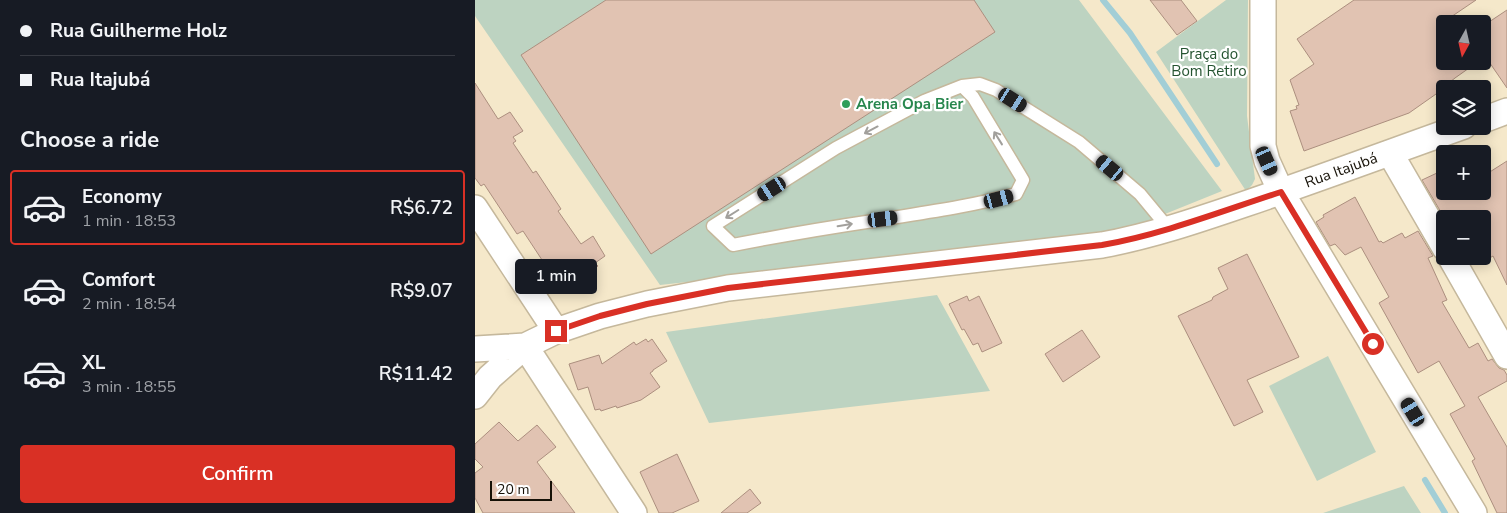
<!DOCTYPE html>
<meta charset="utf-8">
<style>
:root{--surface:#171b24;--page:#20242c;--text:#f1f3f6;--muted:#9ea1a6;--line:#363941;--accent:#d93025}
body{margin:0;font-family:"Nunito Sans",sans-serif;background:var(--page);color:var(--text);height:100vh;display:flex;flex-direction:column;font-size:19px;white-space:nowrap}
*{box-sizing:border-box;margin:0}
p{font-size:16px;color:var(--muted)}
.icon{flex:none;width:28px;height:28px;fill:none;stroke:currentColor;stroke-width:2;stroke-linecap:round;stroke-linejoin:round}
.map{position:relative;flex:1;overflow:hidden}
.details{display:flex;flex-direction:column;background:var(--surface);width:475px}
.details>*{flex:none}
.hud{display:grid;align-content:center;height:110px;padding:0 20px;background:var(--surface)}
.needle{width:32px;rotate:188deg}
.fabs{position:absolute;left:961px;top:15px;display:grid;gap:10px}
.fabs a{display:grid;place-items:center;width:55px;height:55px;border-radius:5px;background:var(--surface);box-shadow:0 2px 12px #0003;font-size:25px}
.scale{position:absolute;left:15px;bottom:12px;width:62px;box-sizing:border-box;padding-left:5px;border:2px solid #161107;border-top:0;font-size:14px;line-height:18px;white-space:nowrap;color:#161107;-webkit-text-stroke:4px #fff;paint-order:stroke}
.end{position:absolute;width:22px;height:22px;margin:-11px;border:6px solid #d93025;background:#fff;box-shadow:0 0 0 2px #fff}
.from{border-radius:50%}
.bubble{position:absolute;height:35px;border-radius:5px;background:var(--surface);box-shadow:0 2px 12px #0003;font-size:16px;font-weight:600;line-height:35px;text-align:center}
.car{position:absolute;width:15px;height:30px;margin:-15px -8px;border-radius:6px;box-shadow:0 0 4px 1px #0007;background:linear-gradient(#222 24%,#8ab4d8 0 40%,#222 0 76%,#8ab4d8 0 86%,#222 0)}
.hud b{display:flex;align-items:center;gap:18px;height:48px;font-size:19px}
.hud b+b{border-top:1px solid var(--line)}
.hud i{width:12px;height:12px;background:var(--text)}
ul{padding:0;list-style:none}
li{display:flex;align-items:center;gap:15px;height:75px;margin:0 10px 8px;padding:0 10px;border:2px solid transparent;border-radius:5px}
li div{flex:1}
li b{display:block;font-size:19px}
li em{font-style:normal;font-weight:600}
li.selected{border-color:var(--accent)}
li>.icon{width:45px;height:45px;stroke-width:1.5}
h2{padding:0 20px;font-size:22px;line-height:60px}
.action{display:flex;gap:10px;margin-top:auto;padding:10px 20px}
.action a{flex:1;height:58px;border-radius:5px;background:var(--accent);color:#fff;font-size:20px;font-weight:600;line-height:58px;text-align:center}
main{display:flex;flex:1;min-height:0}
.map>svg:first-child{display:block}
.green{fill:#bdd3c1}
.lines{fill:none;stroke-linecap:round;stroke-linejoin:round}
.stream{stroke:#a2ced6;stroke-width:6}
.building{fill:#e1c3b2;stroke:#ac8f7f}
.service-casing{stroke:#c5b89c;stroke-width:15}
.minor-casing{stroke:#c5b89c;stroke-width:28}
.service{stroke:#fff;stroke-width:12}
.minor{stroke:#fff;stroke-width:25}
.oneway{stroke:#a2a09c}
.route{stroke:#d93025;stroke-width:6}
.leisure-dot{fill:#2e9e5b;stroke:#fff;stroke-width:2}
.labels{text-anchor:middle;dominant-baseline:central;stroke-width:4.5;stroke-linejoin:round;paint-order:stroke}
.park-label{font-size:15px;fill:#245330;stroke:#fff}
.leisure-label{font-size:15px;font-weight:bold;fill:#27864d;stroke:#fff;text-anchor:start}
.street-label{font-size:15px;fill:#161107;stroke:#fff}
</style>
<main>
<section class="details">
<div class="hud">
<b><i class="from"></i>Rua Guilherme Holz</b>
<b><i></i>Rua Itajubá</b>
</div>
<h2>Choose a ride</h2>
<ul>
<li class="selected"><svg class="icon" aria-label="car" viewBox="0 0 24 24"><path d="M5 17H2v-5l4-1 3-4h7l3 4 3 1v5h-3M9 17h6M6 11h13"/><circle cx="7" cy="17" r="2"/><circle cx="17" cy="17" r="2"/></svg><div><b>Economy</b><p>1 min · 18:53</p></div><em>R$6.72</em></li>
<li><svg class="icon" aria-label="car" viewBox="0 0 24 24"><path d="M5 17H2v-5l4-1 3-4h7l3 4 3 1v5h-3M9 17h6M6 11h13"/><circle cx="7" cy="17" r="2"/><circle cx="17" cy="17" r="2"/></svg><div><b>Comfort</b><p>2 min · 18:54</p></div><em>R$9.07</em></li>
<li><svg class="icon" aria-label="car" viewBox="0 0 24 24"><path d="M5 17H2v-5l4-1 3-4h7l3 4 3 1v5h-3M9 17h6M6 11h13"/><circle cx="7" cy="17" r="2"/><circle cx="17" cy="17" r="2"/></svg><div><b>XL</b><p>3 min · 18:55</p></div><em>R$11.42</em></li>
</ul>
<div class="action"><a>Confirm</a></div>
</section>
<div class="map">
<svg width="1032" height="513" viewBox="0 0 1032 513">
<rect width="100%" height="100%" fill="#f5e8ca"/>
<!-- green -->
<path class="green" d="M0,0H604L747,191L638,235L185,285L0,16Z
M751,0H773L772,116L780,179L777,185L771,191L681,52Z
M462,295L515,391L234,423L191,332Z
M853,356L901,452L842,481L794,386Z
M929,486L946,513H848Z"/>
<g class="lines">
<!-- stream -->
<path class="stream" d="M628,0L655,33L742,164
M950,480L970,513"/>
</g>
<!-- building -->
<path class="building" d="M131,0H499L520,32L176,254L46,55Z
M675,0H706L722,21L702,35Z
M879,0H1001L970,21V61H1004L980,78L970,86L971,87L934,113L829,151L815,111L822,109L821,106L824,105L815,80L839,64L822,39Z
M1032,10V88L1008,53V26Z
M0,83L23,119L35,112L48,131L38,137L41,141L38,143L58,173L61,171L86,209L83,211L106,244L118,236L130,256L120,263L123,266L87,290L81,281L74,286L63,271L71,266L48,231L42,234L9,184L6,186L0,178Z
M1032,161V285L1018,256L1008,262V219H970L947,180L962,173L965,180L970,177V191H1008V183L1013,181L1010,175Z
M880,197L904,242L906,241L908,243L927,233L930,238L943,231L958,256L953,258L972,300L967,302L994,348L1003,343L1013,361L1017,359L1024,368L1029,370L1032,375V381L1003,397L1032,447V513H1022L997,461L1000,459L975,414L990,406L964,361L943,373L904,303L914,297L886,247L870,255L860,244L855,246L841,222L849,217L848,215Z
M772,254L824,357L772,380L788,412L759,426L703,316L737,300L738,297L753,289L743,268Z
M492,296L494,301L504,296L527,343L507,352L503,343L498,345L489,329L487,330L474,304Z
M607,330L625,357L588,382L570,354Z
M171,339L173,342L177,339L192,361L178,370V371L175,373L185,387L166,400L142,408L141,406L126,411L125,409L120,410L113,387L103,390L94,364L124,355L127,364L159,342L161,345Z
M24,422L43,441L62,425L81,447L62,462L100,513H8L0,498V473L8,467L0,459V444Z
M202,454L224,501L197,513H184L165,472Z
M275,489L286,503L272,513H246Z"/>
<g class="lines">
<!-- service casing -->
<g class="service-casing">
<path id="service" d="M487,86L498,97L548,180L541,194C493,207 446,213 398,221C351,228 304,236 258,245L238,226L361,148L449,101L487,86L505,84L521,90L604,142L665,194L694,229"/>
</g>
<!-- minor casing -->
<g class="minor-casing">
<path id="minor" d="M788,0V146L792,161L806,192L999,513
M1008,120L1032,111
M915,153L970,248
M0,208L81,331
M975,256L1032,356
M50,346L159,513
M0,349L50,346
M0,396L15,377L50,346L81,331L125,316L172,304L253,288L627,245C676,236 723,220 770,204C843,179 916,152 989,126"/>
</g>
<!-- service -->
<use href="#service" class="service"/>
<!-- minor -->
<use href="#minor" class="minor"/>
</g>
<!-- one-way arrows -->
<defs><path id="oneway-shaft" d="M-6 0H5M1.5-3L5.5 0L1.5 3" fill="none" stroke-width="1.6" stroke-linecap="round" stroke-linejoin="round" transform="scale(1.25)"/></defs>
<g class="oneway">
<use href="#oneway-shaft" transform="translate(396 130) rotate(152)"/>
<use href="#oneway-shaft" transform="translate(523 138) rotate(-122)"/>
<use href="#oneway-shaft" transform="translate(257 214) rotate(148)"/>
<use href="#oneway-shaft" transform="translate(370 225) rotate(-9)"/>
</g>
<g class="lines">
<!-- route -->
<path class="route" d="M81,331L125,316L172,304L253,288L627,245C689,234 747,211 806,192L898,344"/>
</g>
<!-- markers -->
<circle class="leisure-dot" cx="371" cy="104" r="5"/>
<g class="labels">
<!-- park labels -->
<g class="park-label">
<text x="734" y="54">Praça do<tspan x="734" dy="17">Bom Retiro</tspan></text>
</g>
<!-- leisure labels -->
<g class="leisure-label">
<text x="381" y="104">Arena Opa Bier</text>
</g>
<!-- street labels -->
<g class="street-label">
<text transform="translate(866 170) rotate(-20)">Rua Itajubá</text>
</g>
</g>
</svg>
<div class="fabs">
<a><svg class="needle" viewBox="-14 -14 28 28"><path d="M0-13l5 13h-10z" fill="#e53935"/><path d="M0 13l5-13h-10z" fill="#9ea1a6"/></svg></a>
<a><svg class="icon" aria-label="layers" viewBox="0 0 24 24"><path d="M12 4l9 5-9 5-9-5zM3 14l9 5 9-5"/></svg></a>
<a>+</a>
<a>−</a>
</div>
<div class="scale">20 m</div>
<i class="end from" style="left:898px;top:344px"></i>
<i class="end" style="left:81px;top:331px"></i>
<div class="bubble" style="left:40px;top:259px;width:82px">1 min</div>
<i class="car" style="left:538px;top:100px;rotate:122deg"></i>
<i class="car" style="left:792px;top:161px;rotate:156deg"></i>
<i class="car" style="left:635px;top:168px;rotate:310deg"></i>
<i class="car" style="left:297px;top:189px;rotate:238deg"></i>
<i class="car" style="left:524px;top:199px;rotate:75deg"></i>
<i class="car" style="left:408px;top:219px;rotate:83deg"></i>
<i class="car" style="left:938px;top:412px;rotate:329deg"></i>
</div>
</main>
